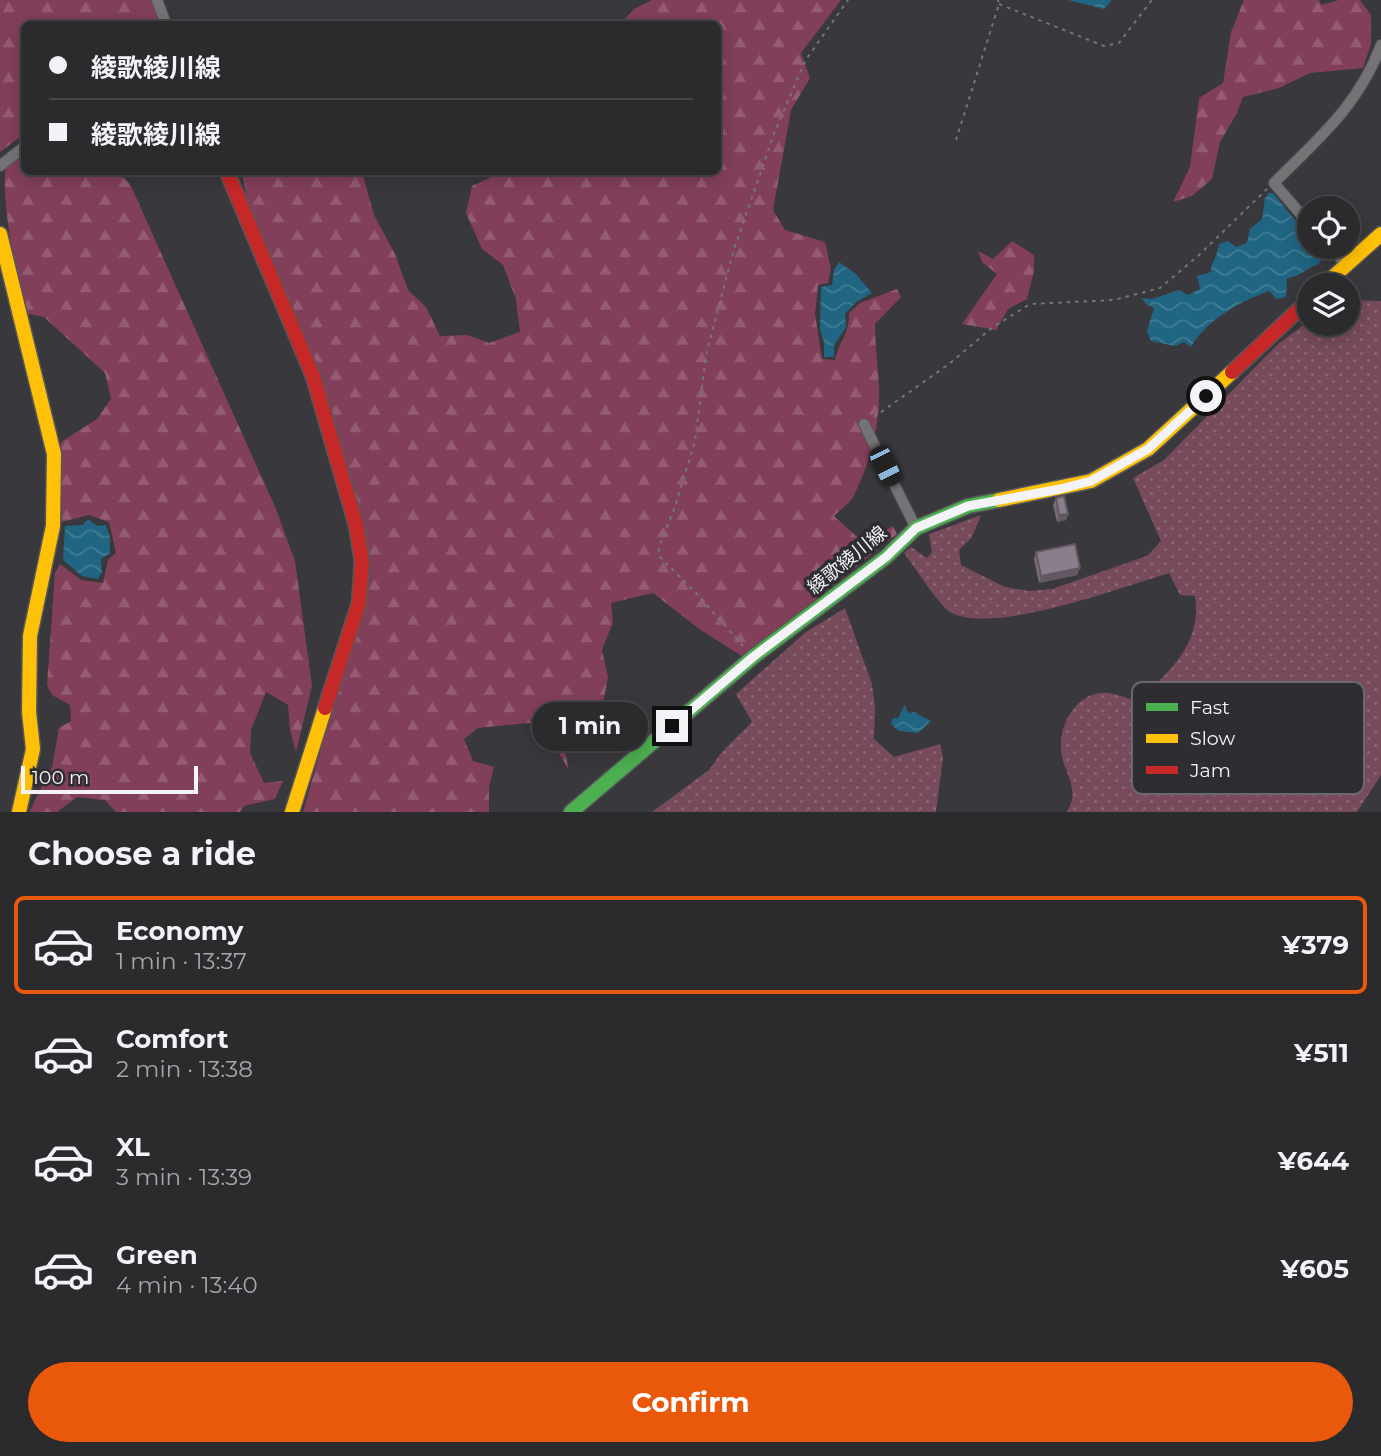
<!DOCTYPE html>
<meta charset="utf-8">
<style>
:root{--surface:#2b2a2d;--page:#373639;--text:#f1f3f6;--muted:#a6a7aa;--line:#474649;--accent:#ea580c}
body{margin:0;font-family:Montserrat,"Noto Sans JP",sans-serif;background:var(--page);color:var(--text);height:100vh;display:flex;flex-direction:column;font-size:26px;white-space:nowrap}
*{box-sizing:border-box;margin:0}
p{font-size:23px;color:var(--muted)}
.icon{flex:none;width:38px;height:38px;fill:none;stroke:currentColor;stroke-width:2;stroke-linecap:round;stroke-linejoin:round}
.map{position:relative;height:812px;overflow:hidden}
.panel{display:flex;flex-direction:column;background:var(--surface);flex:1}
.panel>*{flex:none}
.top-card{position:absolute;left:21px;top:21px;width:700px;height:154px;border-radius:10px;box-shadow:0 4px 18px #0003,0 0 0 2px var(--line);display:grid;align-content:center;height:154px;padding:0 28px;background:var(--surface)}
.buttons{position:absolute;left:1297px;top:196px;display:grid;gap:14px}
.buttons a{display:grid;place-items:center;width:63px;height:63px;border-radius:50%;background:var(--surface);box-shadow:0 4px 18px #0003,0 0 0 2px var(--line);font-size:35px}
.scale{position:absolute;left:21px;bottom:18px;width:177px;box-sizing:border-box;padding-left:7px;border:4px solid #f4f3f7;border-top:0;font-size:19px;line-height:24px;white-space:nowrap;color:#f4f3f7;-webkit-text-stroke:5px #2e2d32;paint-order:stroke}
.end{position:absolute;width:32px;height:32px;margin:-16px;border:9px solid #f4f3f7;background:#111;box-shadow:0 0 0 4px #111}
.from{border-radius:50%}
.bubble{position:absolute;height:49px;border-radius:24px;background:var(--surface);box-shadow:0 4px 18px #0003,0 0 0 2px var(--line);font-size:23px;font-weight:700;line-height:49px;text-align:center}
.car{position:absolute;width:21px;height:42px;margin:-21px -10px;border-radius:9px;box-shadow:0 0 5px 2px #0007;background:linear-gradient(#222 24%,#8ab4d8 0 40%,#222 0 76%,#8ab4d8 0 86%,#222 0)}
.top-card b{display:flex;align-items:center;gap:24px;height:66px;font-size:26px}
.top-card b+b{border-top:2px solid var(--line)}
.top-card i{width:18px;height:18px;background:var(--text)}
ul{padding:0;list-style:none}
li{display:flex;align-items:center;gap:21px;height:98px;margin:0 14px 10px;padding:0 14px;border:4px solid transparent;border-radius:10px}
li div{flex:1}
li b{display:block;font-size:26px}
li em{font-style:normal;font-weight:700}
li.on{border-color:var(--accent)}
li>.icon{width:63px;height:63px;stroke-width:1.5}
h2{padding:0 28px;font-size:32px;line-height:84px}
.action{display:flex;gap:14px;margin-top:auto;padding:14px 28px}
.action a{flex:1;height:80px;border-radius:42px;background:var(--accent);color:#fff;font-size:28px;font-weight:700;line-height:80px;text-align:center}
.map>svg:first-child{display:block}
.grass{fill:url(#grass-dots)}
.forest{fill:url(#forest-firs)}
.water{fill:url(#water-waves)}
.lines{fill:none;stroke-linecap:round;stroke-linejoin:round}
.street-casing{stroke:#57575a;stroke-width:12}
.fast-casing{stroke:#57575a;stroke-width:17}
.slow-casing{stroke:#57575a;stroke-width:17}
.jam-casing{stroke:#57575a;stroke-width:17}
.path{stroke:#767578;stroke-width:2;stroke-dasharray:3.5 5;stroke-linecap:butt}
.street{stroke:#747477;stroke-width:10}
.fast{stroke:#4caf50;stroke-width:14}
.slow{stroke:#ffc107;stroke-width:14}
.jam{stroke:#c62828;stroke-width:14}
.wall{fill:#776c78}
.shaded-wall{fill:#615862}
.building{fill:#8a7e8c;stroke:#615862;stroke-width:2}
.route{stroke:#f4f3f7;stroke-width:9}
.labels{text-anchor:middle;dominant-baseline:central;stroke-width:7;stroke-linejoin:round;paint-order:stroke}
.street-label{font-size:19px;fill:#f4f3f7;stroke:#2e2d32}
.key{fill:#2e2d32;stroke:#69686d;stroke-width:2}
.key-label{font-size:19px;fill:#f4f3f7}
</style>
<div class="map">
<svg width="1381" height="812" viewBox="0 0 1381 812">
<defs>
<pattern id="grass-dots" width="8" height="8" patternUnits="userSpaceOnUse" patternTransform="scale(1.75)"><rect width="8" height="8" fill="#774b5b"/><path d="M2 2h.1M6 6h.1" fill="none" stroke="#8b6573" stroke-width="1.8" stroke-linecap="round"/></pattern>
<pattern id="forest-firs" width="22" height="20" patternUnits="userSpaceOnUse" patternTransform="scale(1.75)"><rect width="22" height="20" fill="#823f59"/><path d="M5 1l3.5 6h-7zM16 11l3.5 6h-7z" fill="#945b72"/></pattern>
<pattern id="water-waves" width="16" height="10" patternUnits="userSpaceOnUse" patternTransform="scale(1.75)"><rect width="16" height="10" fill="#206582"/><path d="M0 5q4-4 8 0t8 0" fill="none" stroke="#417c94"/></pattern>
</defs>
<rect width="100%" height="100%" fill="#39383c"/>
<!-- grass -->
<path class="grass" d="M1354,300L1381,301V775L1357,812H1066C1081,793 1066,776 1062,756C1056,731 1073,696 1100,693C1111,691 1126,698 1137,701C1169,672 1202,645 1195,596L1180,595L1169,573C1122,587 992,636 950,612C938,604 914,566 904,553L911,547L927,558L932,552L929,534L981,515L972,537L959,550L961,565L1005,587L1029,591L1052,589L1147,556L1161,541L1133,478L1164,460L1277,345L1306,323L1309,321V324H1348V302Z
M845,608L872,684L875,707L874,739L894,757L940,744L943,757L936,812H652L709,770L722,752L752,722L736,694L806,632Z"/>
<!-- forest -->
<path class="forest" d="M0,0H153L160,24H24V134L0,152Z
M652,0H841L801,53L810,78L791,110L773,210L785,230L825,242L831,269L828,283L818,285L815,314L822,359L835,360C839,342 850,332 849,313L860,303L897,289L901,297L875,324C875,345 878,366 879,388C881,423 869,467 853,497C849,504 840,510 834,516L857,537L866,542L893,526L897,534L743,657L698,628L653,593L611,603L613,622L602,650L608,677L603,703L565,724L564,747L569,771L548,733L529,723L478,728L464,739L473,761L494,767L489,787V812H303L347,656L362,523L247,201L242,172H362L374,215L395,254L408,290L426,307L440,336L467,335L489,343L520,332L516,299L503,265L482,249L466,213L472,186L502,172H718V24L621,23L634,9Z
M1244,0H1319L1321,5L1339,0H1360L1371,15V44L1363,68L1310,73L1279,88L1243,97L1237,113L1220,142L1212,179L1192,196L1173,202L1190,167L1199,98L1223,83L1231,32Z
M24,155V172H118L130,184L276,509L295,561L312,686L296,752L290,730L288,705L266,692L251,730L250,753L264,783L283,781L275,799L244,806L240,812H116L105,800L77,797L57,812H29L52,767L59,728L71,721L70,705L52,695L47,685L55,573L60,564L81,580L103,583L108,560L116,553L109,522L89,515L62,522L61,442L97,419L111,399L105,373L44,317L24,313C17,285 0,191 6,168C11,163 19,159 24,155Z
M1012,241L1034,255V271L1027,299L1008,309L996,330L962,324L997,274L982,262L978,251L993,259Z"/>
<!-- water -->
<path class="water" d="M1068,0H1112L1104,9Z
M1269,193H1273L1309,237V247H1317L1323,255L1319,264C1306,268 1302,276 1287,278L1286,297L1277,299L1269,291C1241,301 1206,320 1191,347L1184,342L1175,346L1151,341L1147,331L1154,308L1146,304L1142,298L1152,299L1179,290L1188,295L1200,289L1197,276L1211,272C1211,262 1218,255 1219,244L1228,241L1236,247L1247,243L1250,229L1262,219L1265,198Z
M839,262L856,274L872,293L856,302L845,314L846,327L834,345V357H824V342L820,329L821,287L832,285L834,270Z
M88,519L97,526L106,525L110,537V553L101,559L102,572L98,579L82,576L63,560L65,526L83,525Z
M905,705L908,713L914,712L931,721L918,733L899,731L891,724L893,718H898Z"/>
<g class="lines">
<!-- street casing -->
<g class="street-casing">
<path id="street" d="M157,0L166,24
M0,166L24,147
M1309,224L1274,183C1318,139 1359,105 1381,45
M1329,247L1346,264
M864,424L916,528"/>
</g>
<!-- fast casing -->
<g class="fast-casing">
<path id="fast" d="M571,812L753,657L886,557L916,528L968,506L999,500"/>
</g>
<!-- slow casing -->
<g class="slow-casing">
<path id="slow" d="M0,234L54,454L53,526L30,636L29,712L33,749L19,812
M1324,285L1381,234
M999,500L1091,481L1148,449L1232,372
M292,812L325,708"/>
</g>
<!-- jam casing -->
<g class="jam-casing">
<path id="jam" d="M227,172L313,376L356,525L362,561L359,603L325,708
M1232,372L1309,300"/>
</g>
<!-- path -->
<path class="path" d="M999,4L1104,46L1119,43L1152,0
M956,140L999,4L998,0
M874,417L949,364L993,327L1030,304L1114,300L1160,288L1198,256L1267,189
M743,646L697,594L659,556V547L675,507L695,441L706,355L734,249L774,134L805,61L848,0"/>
<!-- street -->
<use href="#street" class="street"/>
<!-- fast -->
<use href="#fast" class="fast"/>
<!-- slow -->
<use href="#slow" class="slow"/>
<!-- jam -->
<use href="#jam" class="jam"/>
</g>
<!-- wall -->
<path class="wall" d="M1056,498L1068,514L1066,520L1057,522L1053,505Z
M1036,552L1080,568L1077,575L1039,583L1034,559Z"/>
<!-- shaded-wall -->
<path class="shaded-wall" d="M1068,514L1066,520L1057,522L1059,515Z
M1080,568L1077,575L1039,583L1041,576Z"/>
<!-- building -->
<path class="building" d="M1064,496L1068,514L1059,515L1056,498Z
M1075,544L1080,568L1041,576L1036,552Z"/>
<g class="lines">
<!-- route -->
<path class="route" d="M672,726L753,657L886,557L916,528L968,506L1060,489L1091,481L1148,449L1206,396"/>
</g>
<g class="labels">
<!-- street labels -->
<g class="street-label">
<text transform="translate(847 560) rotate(-39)">綾歌綾川線</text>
</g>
</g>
<!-- legend -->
<rect x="1132" y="682" width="232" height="112" rx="10" class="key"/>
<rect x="1146" y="703" width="32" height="8" fill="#4caf50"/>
<rect x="1146" y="734" width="32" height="9" fill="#ffc107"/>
<rect x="1146" y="766" width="32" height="8" fill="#c62828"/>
<g class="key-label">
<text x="1190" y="714">Fast</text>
<text x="1190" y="745">Slow</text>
<text x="1190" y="777">Jam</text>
</g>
</svg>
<div class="buttons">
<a><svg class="icon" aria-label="locate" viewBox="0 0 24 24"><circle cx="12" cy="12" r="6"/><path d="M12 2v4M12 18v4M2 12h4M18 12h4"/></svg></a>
<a><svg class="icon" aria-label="layers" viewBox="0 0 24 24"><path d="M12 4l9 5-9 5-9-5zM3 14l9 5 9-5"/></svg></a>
</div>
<div class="scale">100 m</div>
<i class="end from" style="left:1206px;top:396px"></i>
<i class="end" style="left:672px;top:726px"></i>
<div class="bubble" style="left:532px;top:702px;width:116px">1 min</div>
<i class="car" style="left:885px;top:466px;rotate:154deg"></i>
<div class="top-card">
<b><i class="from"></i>綾歌綾川線</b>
<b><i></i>綾歌綾川線</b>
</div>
</div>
<section class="panel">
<h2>Choose a ride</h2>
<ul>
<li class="on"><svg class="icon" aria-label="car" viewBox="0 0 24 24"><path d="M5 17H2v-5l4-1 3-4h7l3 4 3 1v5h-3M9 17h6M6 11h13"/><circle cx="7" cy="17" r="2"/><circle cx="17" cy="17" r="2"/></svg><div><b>Economy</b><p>1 min · 13:37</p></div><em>¥379</em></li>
<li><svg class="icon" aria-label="car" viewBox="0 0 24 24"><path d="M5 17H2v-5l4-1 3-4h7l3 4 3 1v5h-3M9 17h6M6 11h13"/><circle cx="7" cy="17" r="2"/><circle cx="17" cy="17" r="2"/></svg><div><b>Comfort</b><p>2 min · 13:38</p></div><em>¥511</em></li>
<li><svg class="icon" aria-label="car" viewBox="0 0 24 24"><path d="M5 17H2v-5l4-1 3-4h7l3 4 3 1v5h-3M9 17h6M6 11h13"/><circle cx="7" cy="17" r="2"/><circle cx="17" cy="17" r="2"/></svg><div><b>XL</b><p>3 min · 13:39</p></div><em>¥644</em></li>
<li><svg class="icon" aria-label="car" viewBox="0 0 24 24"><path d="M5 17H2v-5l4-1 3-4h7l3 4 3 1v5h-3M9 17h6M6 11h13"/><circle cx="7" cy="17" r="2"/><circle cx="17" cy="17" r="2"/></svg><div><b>Green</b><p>4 min · 13:40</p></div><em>¥605</em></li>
</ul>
<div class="action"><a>Confirm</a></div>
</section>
